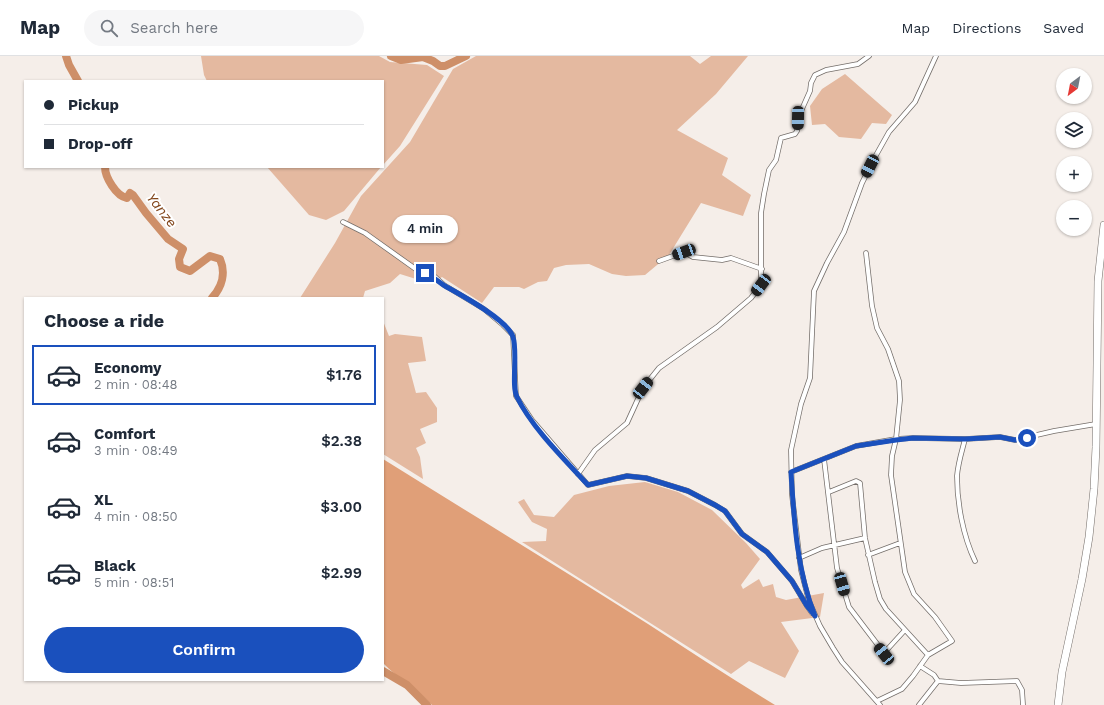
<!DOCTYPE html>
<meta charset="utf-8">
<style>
:root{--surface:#fff;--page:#f6f6f7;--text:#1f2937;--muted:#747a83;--line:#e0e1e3;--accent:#1a50bd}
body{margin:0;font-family:"Work Sans",sans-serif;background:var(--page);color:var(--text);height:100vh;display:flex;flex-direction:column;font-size:15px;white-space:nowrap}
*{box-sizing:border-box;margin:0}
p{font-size:13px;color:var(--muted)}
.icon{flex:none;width:22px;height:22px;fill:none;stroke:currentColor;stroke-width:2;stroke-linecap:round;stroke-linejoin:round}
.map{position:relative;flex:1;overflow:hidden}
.details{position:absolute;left:24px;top:241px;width:360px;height:384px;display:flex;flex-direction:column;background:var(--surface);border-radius:0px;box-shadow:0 1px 3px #0004}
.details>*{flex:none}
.guide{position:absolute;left:24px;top:24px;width:360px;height:88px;border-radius:0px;box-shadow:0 1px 3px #0004;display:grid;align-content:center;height:88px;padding:0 20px;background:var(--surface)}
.needle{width:26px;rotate:212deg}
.controls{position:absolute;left:1056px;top:12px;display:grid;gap:8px}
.controls a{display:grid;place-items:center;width:36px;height:36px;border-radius:50%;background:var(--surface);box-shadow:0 1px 3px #0004;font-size:20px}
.end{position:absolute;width:18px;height:18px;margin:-9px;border:5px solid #1a50bd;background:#fff;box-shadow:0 0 0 2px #fff}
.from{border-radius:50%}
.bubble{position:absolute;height:28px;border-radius:14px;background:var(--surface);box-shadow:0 1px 3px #0004;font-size:13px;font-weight:600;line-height:28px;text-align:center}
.car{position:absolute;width:12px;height:24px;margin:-12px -6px;border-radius:5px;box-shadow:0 0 3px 1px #0007;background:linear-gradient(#222 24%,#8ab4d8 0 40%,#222 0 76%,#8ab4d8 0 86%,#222 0)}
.guide b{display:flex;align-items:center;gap:14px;height:38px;font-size:15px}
.guide b+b{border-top:1px solid var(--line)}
.guide i{width:10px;height:10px;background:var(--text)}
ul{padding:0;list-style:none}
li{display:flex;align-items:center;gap:12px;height:60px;margin:0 8px 6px;padding:0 12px;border:2px solid transparent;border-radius:0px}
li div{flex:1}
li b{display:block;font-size:15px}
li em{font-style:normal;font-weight:600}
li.active{border-color:var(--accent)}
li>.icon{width:36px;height:36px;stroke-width:1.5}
h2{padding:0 20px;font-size:18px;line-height:48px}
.button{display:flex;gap:8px;margin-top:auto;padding:8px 20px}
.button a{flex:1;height:46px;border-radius:24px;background:var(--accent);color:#fff;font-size:16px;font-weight:600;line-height:46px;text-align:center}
header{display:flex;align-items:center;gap:24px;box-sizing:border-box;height:56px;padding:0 20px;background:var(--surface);border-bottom:1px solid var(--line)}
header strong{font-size:19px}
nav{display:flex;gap:22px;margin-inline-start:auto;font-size:14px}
.search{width:280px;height:36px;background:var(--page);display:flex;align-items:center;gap:10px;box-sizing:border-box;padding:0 14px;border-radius:22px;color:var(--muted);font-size:15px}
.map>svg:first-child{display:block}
.green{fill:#e4b9a0}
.forest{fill:#e09f78}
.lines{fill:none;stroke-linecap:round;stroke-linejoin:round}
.river{stroke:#ce8f68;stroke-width:8}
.street-casing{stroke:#746e6a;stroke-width:5.5}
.highway-casing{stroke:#746e6a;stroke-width:8}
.street{stroke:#fff;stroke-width:4}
.highway{stroke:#fff;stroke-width:7}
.route{stroke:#1a50bd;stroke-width:5}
.labels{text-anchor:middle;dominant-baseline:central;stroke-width:4;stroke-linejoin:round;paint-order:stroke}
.water-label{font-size:14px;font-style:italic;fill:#81451a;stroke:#fff}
</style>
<header>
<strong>Map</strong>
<div class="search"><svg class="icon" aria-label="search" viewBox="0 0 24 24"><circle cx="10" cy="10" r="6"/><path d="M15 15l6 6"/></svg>Search here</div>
<nav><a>Map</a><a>Directions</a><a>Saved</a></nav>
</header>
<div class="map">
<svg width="1104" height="649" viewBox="0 0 1104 649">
<rect width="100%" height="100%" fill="#f5eee9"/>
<!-- green -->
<path class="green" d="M201,0H379L390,6L427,9L444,20L400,90L383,109V25H207L204,19Z
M476,0H690L700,8L711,0H748L716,38L677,74L728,102L722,119L751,139L743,160L701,147L669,199L645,219L626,220L612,218L589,208L566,209L554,212L547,225L538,226L524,233L519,231H494L482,247L442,221L432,228L400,218L390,227L365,235L363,242H300L335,187L361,140L410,86L453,13Z
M845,18L892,59L886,68L872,67L861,83L839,81L825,68L812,69L810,50L822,33Z
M267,111H381L344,155L326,164L309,159Z
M383,265L389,280L395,278L422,281L426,305L408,307L416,337L426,336L437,352V366L420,373L426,387L416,392L420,401L423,423L383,398Z
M645,426L678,436L712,454L746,487L760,503L741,529L743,533L759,523L763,531L773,528L776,541L786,544L824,537L820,561L781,566L799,595L785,622L749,605L731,618L522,486L546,485L547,473L532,466L518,446L524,443L534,459L554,461L574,439L609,430Z"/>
<!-- forest -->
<path class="forest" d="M383,403C471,458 560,512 648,568C690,595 732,623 775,649H432C417,633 398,623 383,607Z"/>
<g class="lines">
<!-- river -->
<path class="river" d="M66,0L69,9L78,25
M391,0L401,4L423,1L433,5L440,10H445L466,0
M105,111C105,121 116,140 127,142L130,137L133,139L146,157L168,183L183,193L179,203L180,211L190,215L210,200L220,203C226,217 222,231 212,242
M383,615L407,629L427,649"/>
<!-- street casing -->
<g class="street-casing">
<path id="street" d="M343,166L365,177L417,214L434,220L444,229L484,253L503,269L513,279L516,340L532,364L588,429L627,420L646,422L688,435L715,449L725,455L742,478L767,496L792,525L807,550L812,557
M866,197L872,250L877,272L888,293L899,325L900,344L896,383L892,400L891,419L905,516L914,538L935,561L952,585L928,599L913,620L902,633L877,645
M659,205L684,196L693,201L722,204L731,202L762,213
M965,383C962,395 958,407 957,420C957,447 963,480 975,505
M824,403L837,512L849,551L884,597L905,574
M791,416L856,390L896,383L913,382L965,383L1000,381L1015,384L1054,375L1096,368
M578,418L595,394L627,367L643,332L659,312L717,271L751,242L761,229V157L764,138L769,114L776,104L781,82L795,78L797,75L798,62L810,35L811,27L815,19L826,14L858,8L869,0
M829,436L856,425L860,427L865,482L875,526L880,543L886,553L928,599
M868,499L900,487
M799,502L822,492L865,482
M920,610L934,619L938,625
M880,649L842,606L833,592L820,570L809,545L801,514L792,439L791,394L801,348L810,322L814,235L827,207L844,176L862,127L875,101L889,76L915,46L936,0
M919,649L938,625L961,627L1017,625L1022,634L1023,649"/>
</g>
<!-- highway casing -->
<g class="highway-casing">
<path id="highway" d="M1058,649L1062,616L1082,523L1089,481L1094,433L1096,391L1098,225L1104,169"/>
</g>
<!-- street -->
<use href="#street" class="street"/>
<!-- highway -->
<use href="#highway" class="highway"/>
</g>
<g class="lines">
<!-- route -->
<path class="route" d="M425,217C433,220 438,226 445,230C461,239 508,264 513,281C518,296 511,330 517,341C532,372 565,404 588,429L627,420L646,422L688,435L715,449L725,455L742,478L767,496L792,525L807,550L815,560C797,515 794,465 791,416L856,390L896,384L913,382L965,383L1000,381L1015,384L1027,382"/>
</g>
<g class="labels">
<!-- water labels -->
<g class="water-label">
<text transform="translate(162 154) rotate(52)">Yanze</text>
</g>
</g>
</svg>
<div class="controls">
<a><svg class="needle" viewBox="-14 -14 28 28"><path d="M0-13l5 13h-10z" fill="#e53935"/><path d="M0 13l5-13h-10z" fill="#747a83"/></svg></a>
<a><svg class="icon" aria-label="layers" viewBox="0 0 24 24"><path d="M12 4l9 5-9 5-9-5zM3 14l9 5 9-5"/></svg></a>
<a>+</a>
<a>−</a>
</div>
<i class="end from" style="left:1027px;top:382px"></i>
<i class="end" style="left:425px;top:217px"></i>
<div class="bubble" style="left:392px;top:159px;width:66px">4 min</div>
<i class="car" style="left:798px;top:62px;rotate:181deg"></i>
<i class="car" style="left:870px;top:110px;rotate:207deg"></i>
<i class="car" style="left:684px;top:196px;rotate:250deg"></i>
<i class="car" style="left:761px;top:229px;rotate:217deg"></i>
<i class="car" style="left:643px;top:332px;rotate:38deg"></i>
<i class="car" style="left:842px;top:528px;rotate:164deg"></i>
<i class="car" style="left:884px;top:598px;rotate:321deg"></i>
<div class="guide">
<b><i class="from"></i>Pickup</b>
<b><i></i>Drop-off</b>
</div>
<section class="details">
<h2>Choose a ride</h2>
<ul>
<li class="active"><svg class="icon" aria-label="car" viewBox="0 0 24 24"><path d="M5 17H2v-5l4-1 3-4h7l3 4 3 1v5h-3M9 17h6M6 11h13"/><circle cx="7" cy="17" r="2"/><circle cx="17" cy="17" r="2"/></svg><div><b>Economy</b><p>2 min · 08:48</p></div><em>$1.76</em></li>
<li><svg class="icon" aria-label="car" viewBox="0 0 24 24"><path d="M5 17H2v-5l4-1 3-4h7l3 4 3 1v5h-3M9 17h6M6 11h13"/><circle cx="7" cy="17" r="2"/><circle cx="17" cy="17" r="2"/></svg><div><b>Comfort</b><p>3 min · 08:49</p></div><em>$2.38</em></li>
<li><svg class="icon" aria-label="car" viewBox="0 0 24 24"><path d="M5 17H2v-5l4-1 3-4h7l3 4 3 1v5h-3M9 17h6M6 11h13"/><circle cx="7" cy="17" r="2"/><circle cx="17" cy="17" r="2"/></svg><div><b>XL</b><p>4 min · 08:50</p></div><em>$3.00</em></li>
<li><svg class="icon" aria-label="car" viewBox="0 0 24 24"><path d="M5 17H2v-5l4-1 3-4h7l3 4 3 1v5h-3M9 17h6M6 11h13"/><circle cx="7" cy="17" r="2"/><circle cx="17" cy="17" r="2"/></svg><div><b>Black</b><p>5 min · 08:51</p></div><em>$2.99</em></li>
</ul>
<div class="button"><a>Confirm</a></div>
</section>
</div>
